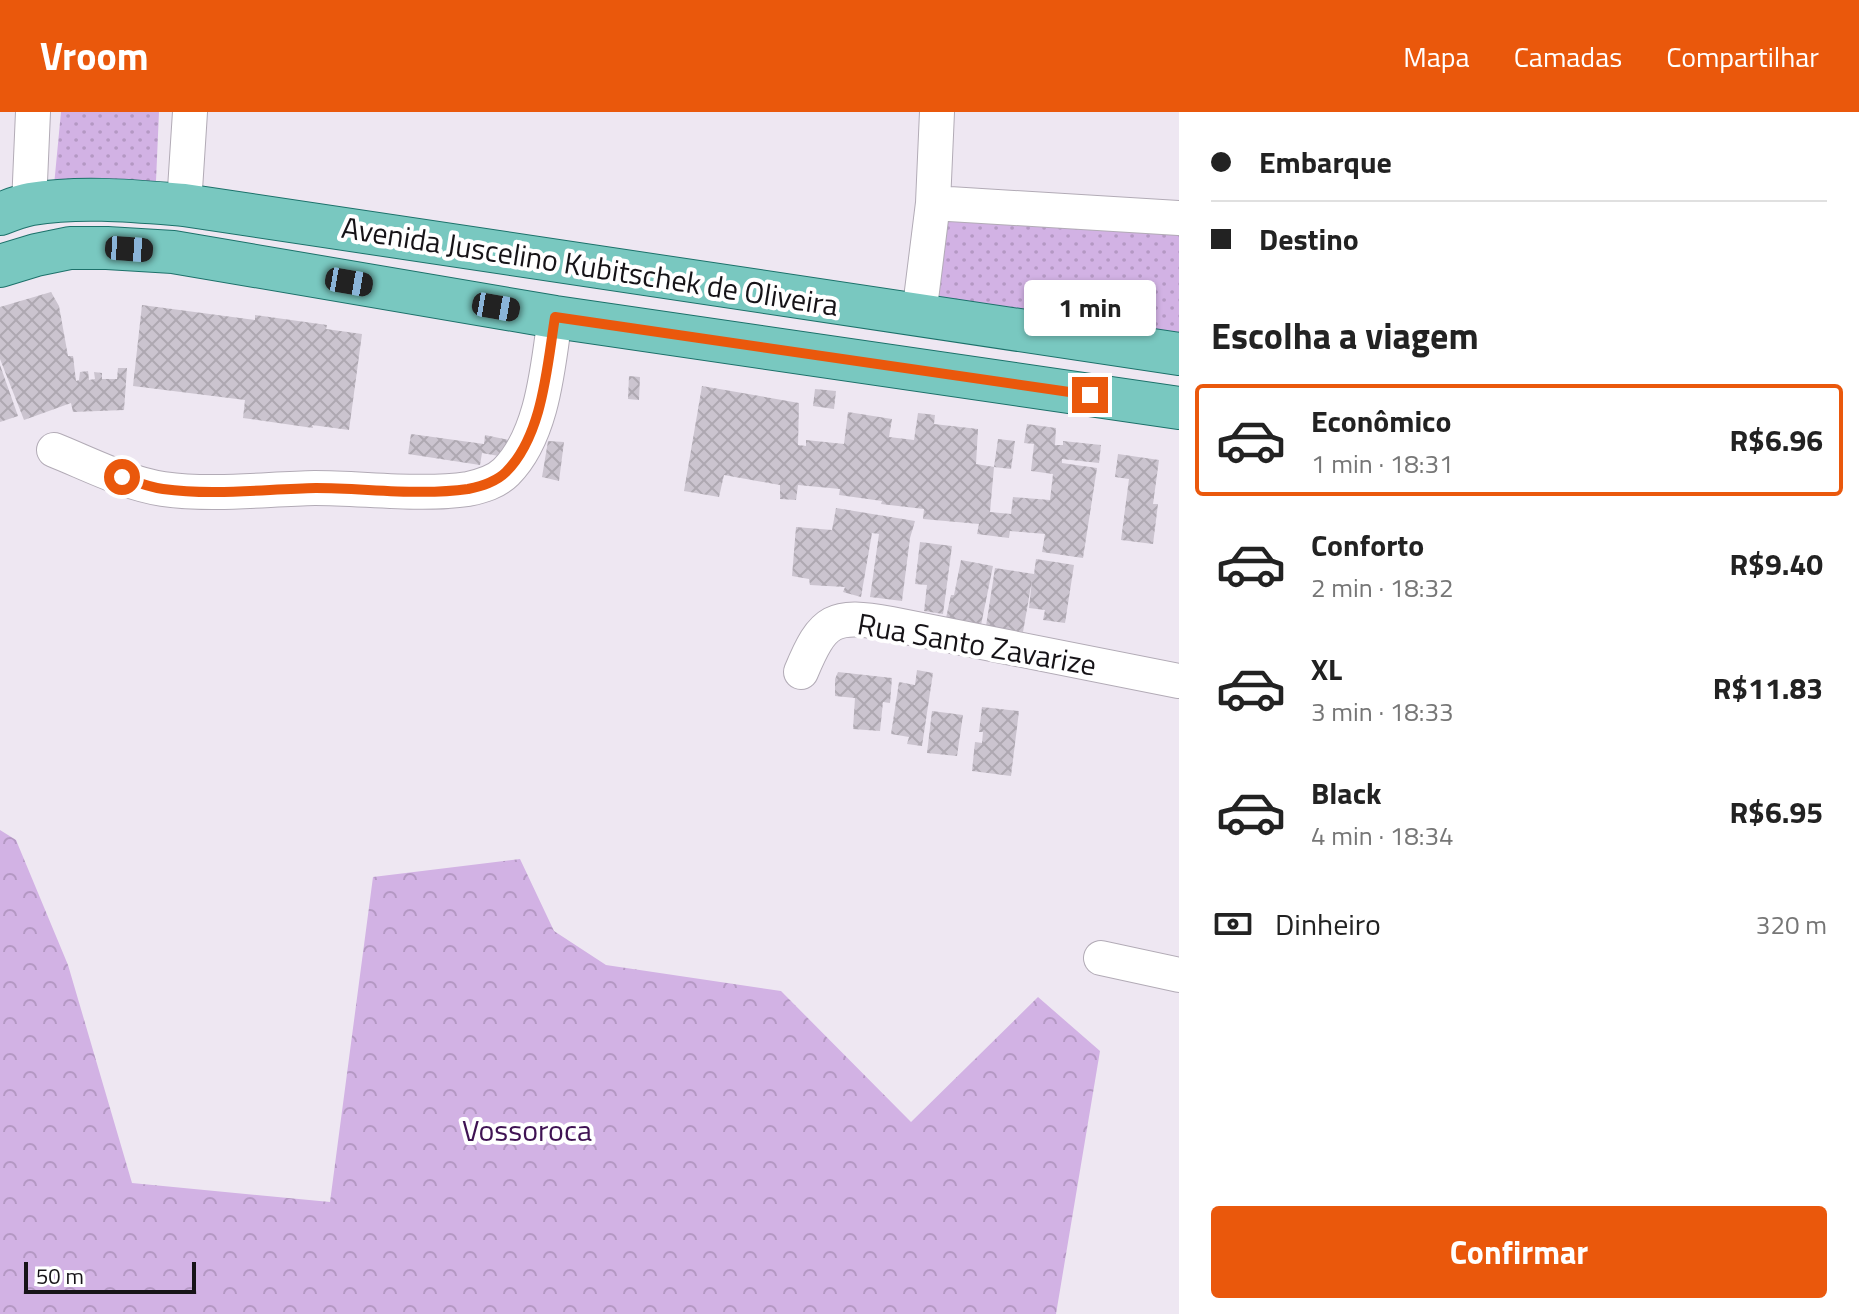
<!DOCTYPE html>
<html lang="pt">
<meta charset="utf-8">
<style>
:root{--surface:#fff;--page:#f6f6f6;--text:#222;--muted:#767676;--line:#e0e0e0;--accent:#ea580c}
body{margin:0;font-family:"Titillium Web",sans-serif;background:var(--page);color:var(--text);height:100vh;display:flex;flex-direction:column;font-size:30px;white-space:nowrap}
*{box-sizing:border-box;margin:0}
p{font-size:26px;color:var(--muted)}
.icon{flex:none;width:44px;height:44px;fill:none;stroke:currentColor;stroke-width:2;stroke-linecap:round;stroke-linejoin:round}
.map{position:relative;flex:1;overflow:hidden}
.side{display:flex;flex-direction:column;background:var(--surface);width:680px}
.side>*{flex:none}
.guide{display:grid;align-content:center;height:176px;padding:0 32px;background:var(--surface)}
.scale{position:absolute;left:24px;bottom:20px;width:172px;box-sizing:border-box;padding-left:8px;border:4px solid #161317;border-top:0;font-size:22px;line-height:28px;white-space:nowrap;color:#161317;-webkit-text-stroke:6px #fff;paint-order:stroke}
.end{position:absolute;width:36px;height:36px;margin:-18px;border:10px solid #ea580c;background:#fff;box-shadow:0 0 0 4px #fff}
.from{border-radius:50%}
.bubble{position:absolute;height:56px;border-radius:8px;background:var(--surface);box-shadow:0 2px 6px #0004;font-size:26px;font-weight:700;line-height:56px;text-align:center}
.car{position:absolute;width:24px;height:48px;margin:-24px -12px;border-radius:10px;box-shadow:0 0 6px 2px #0007;background:linear-gradient(#222 24%,#8ab4d8 0 40%,#222 0 76%,#8ab4d8 0 86%,#222 0)}
.guide b{display:flex;align-items:center;gap:28px;height:76px;font-size:30px}
.guide b+b{border-top:2px solid var(--line)}
.guide i{width:20px;height:20px;background:var(--text)}
ul{padding:0;list-style:none}
li{display:flex;align-items:center;gap:24px;height:112px;margin:0 16px 12px;padding:0 16px;border:4px solid transparent;border-radius:8px}
li div{flex:1}
li b{display:block;font-size:30px}
li em{font-style:normal;font-weight:700}
li.current{border-color:var(--accent)}
li>.icon{width:72px;height:72px;stroke-width:1.5}
h2{padding:0 32px;font-size:36px;line-height:96px}
.pay{display:flex;align-items:center;gap:20px;height:88px;padding:0 32px;font-size:30px}
.pay p{margin-inline-start:auto}
.cta{display:flex;gap:16px;margin-top:auto;padding:16px 32px}
.cta a{flex:1;height:92px;border-radius:8px;background:var(--accent);color:#fff;font-size:32px;font-weight:700;line-height:92px;text-align:center}
header{display:flex;align-items:center;gap:48px;box-sizing:border-box;height:112px;padding:0 40px;background:var(--accent);color:#fff}
header strong{font-size:38px}
nav{display:flex;gap:44px;margin-inline-start:auto;font-size:28px}
main{display:flex;flex:1;min-height:0}
.map>svg:first-child{display:block}
.forest{fill:url(#forest-crowns)}
.park{fill:url(#park-dots)}
.building{fill:url(#building-cross-hatch)}
.lines{fill:none;stroke-linecap:round;stroke-linejoin:round}
.minor-casing{stroke:#b2abb6;stroke-width:36}
.major-casing{stroke:#1c716a;stroke-width:44}
.minor{stroke:#fff;stroke-width:34}
.major{stroke:#79c8c0;stroke-width:42}
.route{stroke:#ea580c;stroke-width:10}
.labels{text-anchor:middle;dominant-baseline:central;stroke-width:8;stroke-linejoin:round;paint-order:stroke}
.street-label{font-size:30px;fill:#161317;stroke:#fff}
.park-label{font-size:30px;fill:#3f1253;stroke:#fff}
</style>
<header>
<strong>Vroom</strong>
<nav><a>Mapa</a><a>Camadas</a><a>Compartilhar</a></nav>
</header>
<main>
<div class="map">
<svg width="1179" height="1202" viewBox="0 0 1179 1202">
<defs>
<pattern id="forest-crowns" width="20" height="18" patternUnits="userSpaceOnUse" patternTransform="scale(2)"><rect width="20" height="18" fill="#d2b2e4"/><path d="M2 6a3 3 0 1 1 6 0M12 15a3 3 0 1 1 6 0" fill="none" stroke="#b498c3"/></pattern>
<pattern id="park-dots" width="8" height="8" patternUnits="userSpaceOnUse" patternTransform="scale(2)"><rect width="8" height="8" fill="#d2b2e4"/><path d="M2 2h.1M6 6h.1" fill="none" stroke="#b498c3" stroke-width="1.8" stroke-linecap="round"/></pattern>
<pattern id="building-cross-hatch" width="8" height="8" patternUnits="userSpaceOnUse" patternTransform="scale(2)"><rect width="8" height="8" fill="#cbc4cf"/><path d="M0 0l8 8M0 8l8-8" fill="none" stroke="#aea8b1"/></pattern>
</defs>
<rect width="100%" height="100%" fill="#eee7f2"/>
<!-- forest -->
<path class="forest" d="M0,718L16,728L68,853L132,1071L330,1090L373,765L520,747L554,819L606,853L781,879L911,1010L1038,885L1100,939L1056,1202H0Z"/>
<!-- park -->
<path class="park" d="M61,0H159L156,69L53,84Z
M943,96L1179,113V224L934,197Z"/>
<!-- building -->
<path class="building" d="M51,180L59,194L68,244H73L76,269L79,268L80,260L88,259L89,268L95,267L94,260L102,261V267H117L118,256H127L124,298L73,300L71,291L24,308L0,247V195Z
M142,193L255,208V203L327,213L326,217L362,222L349,318L312,313L313,316L243,306L245,288L133,274Z
M0,253L18,304L0,310Z
M629,264L640,265L639,288L628,287Z
M702,274L799,291L798,333L806,334V328L844,332L848,300L892,307L889,325L914,328L918,301L935,303L934,312L978,317L976,352L994,355L990,400L1011,402L1013,385L1050,388L1053,362L1031,359L1034,332L1024,331L1027,312L1056,316L1055,333H1063V329L1101,333L1099,351L1062,347V351L1097,356L1083,446L1042,440L1045,422L1010,419L1009,426L977,422L979,412L923,407L924,397L881,392L882,389L839,383L840,377L798,373L796,388L780,387V373L724,363L719,385L684,379Z
M815,277L836,279L834,297L813,294Z
M411,322L484,332L485,323L513,329L510,346L482,341L480,353L408,342Z
M998,327L1015,329L1011,357L994,355Z
M548,329L564,330L559,369L542,365Z
M1118,342L1159,348L1153,392H1158L1153,432L1121,428L1129,367L1115,365Z
M836,396L915,409L910,426L902,489L870,485L879,422L872,421L861,485L843,480L845,475L810,473L809,467L792,464L796,415L832,418Z
M920,430L952,434L943,502L924,499L927,473L915,472Z
M1036,447L1074,453L1065,511L1043,508L1045,498L1029,496L1032,468L1023,520L986,514L995,456L1034,462Z
M961,448L993,454L981,513L946,506L951,483H954Z
M917,558L933,561L922,634L907,632L909,625L891,622L899,570L915,573Z
M838,560L892,566L890,591L883,590L880,619L853,617L855,586L835,584V567Z
M982,595L1019,599L1011,664L972,659L975,630L982,631L983,620H979Z
M932,599L963,603L957,644L927,641Z"/>
<g class="lines">
<!-- minor casing -->
<g class="minor-casing">
<path id="minor" d="M933,91L1179,106
M29,93L33,0
M184,93L190,0
M919,203L933,91L937,0
M54,338C89,352 125,371 163,377C213,384 265,377 315,376C363,376 421,384 468,377C482,374 496,370 506,360C543,323 548,254 555,205
M801,560C823,507 833,501 891,512L1179,569
M1101,846L1179,863"/>
</g>
<!-- major casing -->
<g class="major-casing">
<path id="major" d="M0,102C10,98 20,94 31,92C81,84 133,89 184,93L1179,242
M0,154L36,143L70,136H107L173,140L555,205L1179,296"/>
</g>
<!-- minor -->
<use href="#minor" class="minor"/>
<!-- major -->
<use href="#major" class="major"/>
</g>
<g class="lines">
<!-- route -->
<path class="route" d="M122,365C136,370 149,375 163,377C213,384 265,377 316,376C365,376 419,384 468,377C482,374 496,370 506,360C543,323 547,254 555,205L1090,283"/>
</g>
<g class="labels">
<!-- street labels -->
<g class="street-label">
<text transform="translate(590 154) rotate(9)">Avenida Juscelino Kubitschek de Oliveira</text>
<text transform="translate(977 532) rotate(10)">Rua Santo Zavarize</text>
</g>
<!-- park labels -->
<g class="park-label">
<text x="527" y="1018">Vossoroca</text>
</g>
</g>
</svg>
<div class="scale">50 m</div>
<i class="end from" style="left:122px;top:365px"></i>
<i class="end" style="left:1090px;top:283px"></i>
<div class="bubble" style="left:1024px;top:168px;width:132px">1 min</div>
<i class="car" style="left:129px;top:137px;rotate:94deg"></i>
<i class="car" style="left:349px;top:170px;rotate:100deg"></i>
<i class="car" style="left:496px;top:195px;rotate:100deg"></i>
</div>
<section class="side">
<div class="guide">
<b><i class="from"></i>Embarque</b>
<b><i></i>Destino</b>
</div>
<h2>Escolha a viagem</h2>
<ul>
<li class="current"><svg class="icon" aria-label="car" viewBox="0 0 24 24"><path d="M5 17H2v-5l4-1 3-4h7l3 4 3 1v5h-3M9 17h6M6 11h13"/><circle cx="7" cy="17" r="2"/><circle cx="17" cy="17" r="2"/></svg><div><b>Econômico</b><p>1 min · 18:31</p></div><em>R$6.96</em></li>
<li><svg class="icon" aria-label="car" viewBox="0 0 24 24"><path d="M5 17H2v-5l4-1 3-4h7l3 4 3 1v5h-3M9 17h6M6 11h13"/><circle cx="7" cy="17" r="2"/><circle cx="17" cy="17" r="2"/></svg><div><b>Conforto</b><p>2 min · 18:32</p></div><em>R$9.40</em></li>
<li><svg class="icon" aria-label="car" viewBox="0 0 24 24"><path d="M5 17H2v-5l4-1 3-4h7l3 4 3 1v5h-3M9 17h6M6 11h13"/><circle cx="7" cy="17" r="2"/><circle cx="17" cy="17" r="2"/></svg><div><b>XL</b><p>3 min · 18:33</p></div><em>R$11.83</em></li>
<li><svg class="icon" aria-label="car" viewBox="0 0 24 24"><path d="M5 17H2v-5l4-1 3-4h7l3 4 3 1v5h-3M9 17h6M6 11h13"/><circle cx="7" cy="17" r="2"/><circle cx="17" cy="17" r="2"/></svg><div><b>Black</b><p>4 min · 18:34</p></div><em>R$6.95</em></li>
</ul>
<div class="pay"><svg class="icon" aria-label="cash" viewBox="0 0 24 24"><path d="M3 7h18v10H3z"/><circle cx="12" cy="12" r="2"/></svg>Dinheiro<p>320 m</p></div>
<div class="cta"><a>Confirmar</a></div>
</section>
</main>
